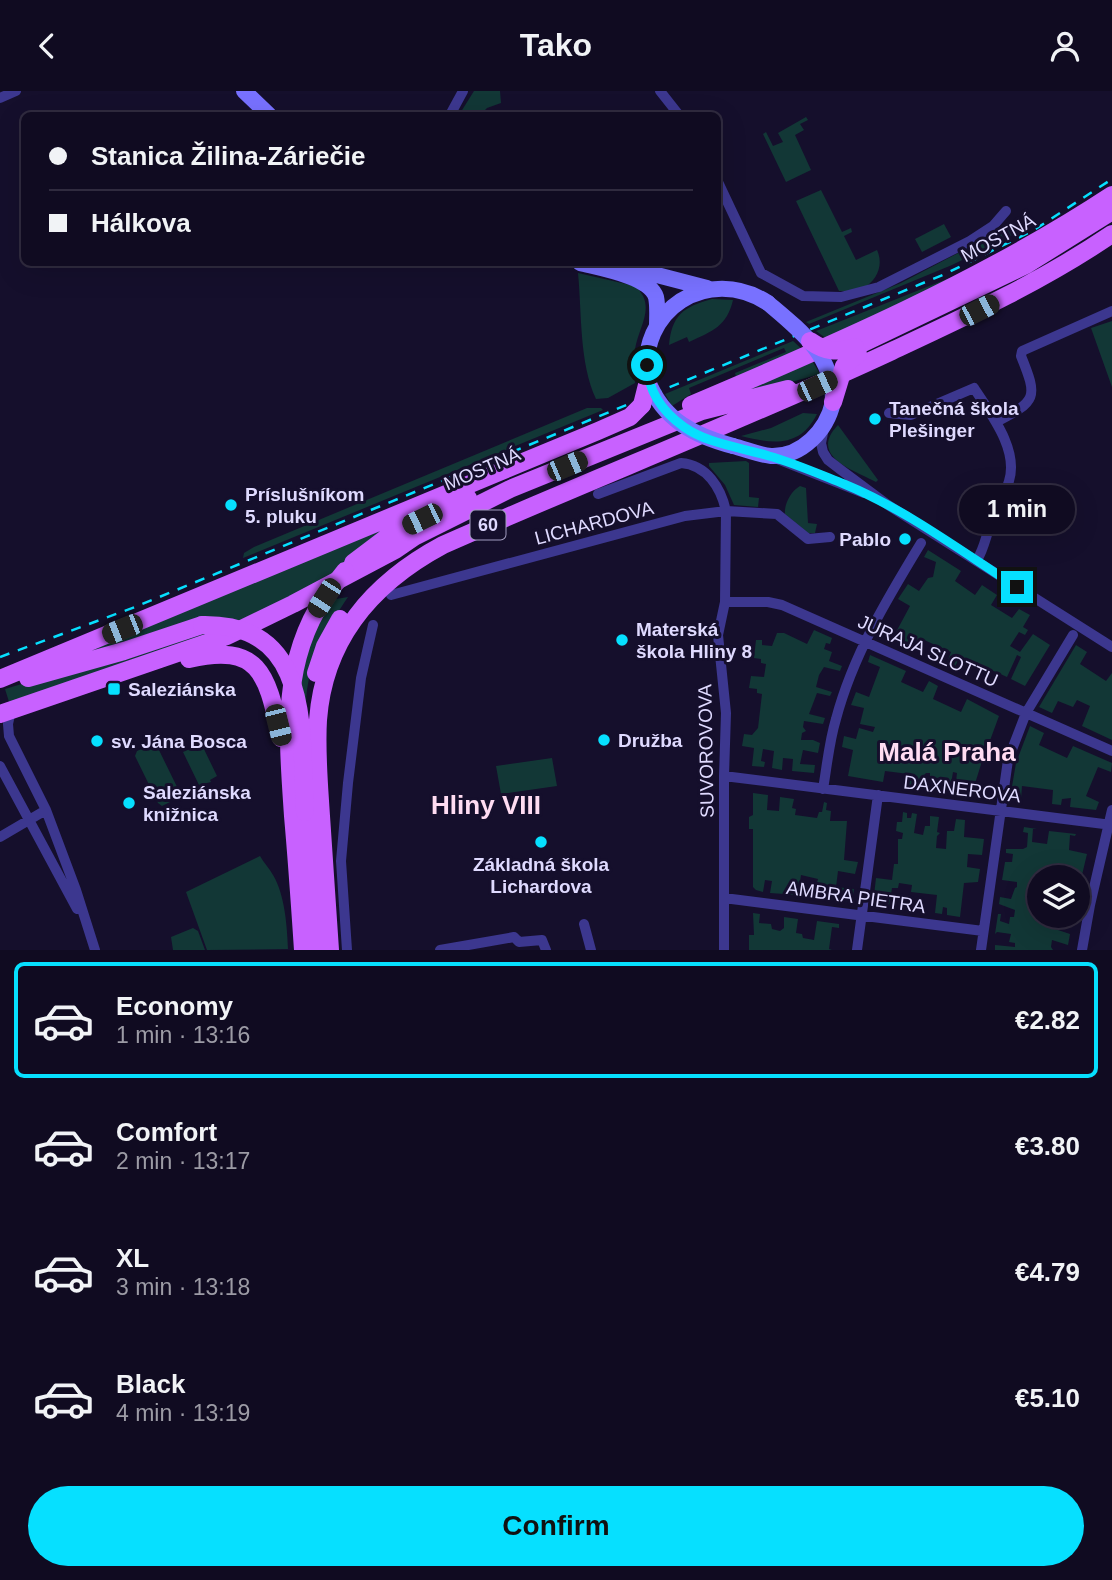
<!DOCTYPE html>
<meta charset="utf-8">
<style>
:root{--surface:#100b21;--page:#19142a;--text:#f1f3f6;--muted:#9c9ba5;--line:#302b3f;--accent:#06e0ff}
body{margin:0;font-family:Arial,sans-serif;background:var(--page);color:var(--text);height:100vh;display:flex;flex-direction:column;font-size:26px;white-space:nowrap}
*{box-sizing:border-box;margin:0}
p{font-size:23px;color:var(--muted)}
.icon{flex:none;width:38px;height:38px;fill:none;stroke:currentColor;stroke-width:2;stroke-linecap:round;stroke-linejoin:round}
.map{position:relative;height:859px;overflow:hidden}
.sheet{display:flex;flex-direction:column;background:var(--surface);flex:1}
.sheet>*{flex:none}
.top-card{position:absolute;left:21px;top:21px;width:700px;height:154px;border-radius:10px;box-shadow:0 7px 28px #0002,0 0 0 2px var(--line);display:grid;align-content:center;height:154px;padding:0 28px;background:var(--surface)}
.fabs{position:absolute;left:1027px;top:774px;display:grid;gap:14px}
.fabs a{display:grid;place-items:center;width:63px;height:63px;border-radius:50%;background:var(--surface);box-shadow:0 7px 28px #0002,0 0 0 2px var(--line);font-size:35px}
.end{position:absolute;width:32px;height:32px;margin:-16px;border:9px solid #06e0ff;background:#111;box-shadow:0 0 0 4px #111}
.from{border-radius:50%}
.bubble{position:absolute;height:49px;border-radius:24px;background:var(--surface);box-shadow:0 7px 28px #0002,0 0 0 2px var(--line);font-size:23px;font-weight:800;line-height:49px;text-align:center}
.car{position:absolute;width:21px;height:42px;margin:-21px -10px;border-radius:9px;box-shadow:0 0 5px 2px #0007;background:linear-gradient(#222 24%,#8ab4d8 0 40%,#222 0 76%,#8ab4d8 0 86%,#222 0)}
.top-card b{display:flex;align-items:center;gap:24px;height:66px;font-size:26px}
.top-card b+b{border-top:2px solid var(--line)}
.top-card i{width:18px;height:18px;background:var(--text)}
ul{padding:12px 0 0;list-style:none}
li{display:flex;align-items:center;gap:21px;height:116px;margin:0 14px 10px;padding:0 14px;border:4px solid transparent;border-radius:10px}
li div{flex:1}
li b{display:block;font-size:26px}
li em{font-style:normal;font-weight:800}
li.on{border-color:var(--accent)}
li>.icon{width:63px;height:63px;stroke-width:1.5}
.cta{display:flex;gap:14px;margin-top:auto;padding:14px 28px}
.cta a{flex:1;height:80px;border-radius:42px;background:var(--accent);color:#111;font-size:28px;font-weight:800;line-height:80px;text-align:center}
header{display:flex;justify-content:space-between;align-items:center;height:91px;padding:0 28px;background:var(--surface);font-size:32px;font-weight:800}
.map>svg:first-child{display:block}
.green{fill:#123736}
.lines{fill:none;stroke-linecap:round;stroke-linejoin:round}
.street{stroke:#3c378f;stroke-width:10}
.secondary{stroke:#7871ff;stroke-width:16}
.primary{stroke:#c861ff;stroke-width:18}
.rail{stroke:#06e0ff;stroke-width:2.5;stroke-dasharray:10 9;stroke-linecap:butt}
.secondary-bridge{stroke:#7871ff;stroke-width:16}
.primary-bridge{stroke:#c861ff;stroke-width:18}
.route{stroke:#06e0ff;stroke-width:9}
.poi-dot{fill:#06e0ff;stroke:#150f2c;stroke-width:2.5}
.labels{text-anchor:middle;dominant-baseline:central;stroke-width:6;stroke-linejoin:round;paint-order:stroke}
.shield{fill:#150f2c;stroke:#a29dc0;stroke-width:2}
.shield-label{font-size:18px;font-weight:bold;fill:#dfdaff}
.street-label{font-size:19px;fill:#dfdaff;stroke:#150f2c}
.poi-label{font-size:19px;font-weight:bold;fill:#dfdaff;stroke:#150f2c;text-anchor:start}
.district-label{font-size:26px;font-weight:bold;fill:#ffdcf2;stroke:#150f2c}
</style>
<header><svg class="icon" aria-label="back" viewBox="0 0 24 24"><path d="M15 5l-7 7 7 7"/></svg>Tako<svg class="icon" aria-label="person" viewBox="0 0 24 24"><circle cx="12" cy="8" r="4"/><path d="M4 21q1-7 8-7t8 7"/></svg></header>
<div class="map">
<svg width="1112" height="859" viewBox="0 0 1112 859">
<rect width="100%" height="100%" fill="#150f2c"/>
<!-- green -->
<path class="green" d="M474,0H500L501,12L487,17L480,24H459Z
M806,26L808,29L800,33L804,39L795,44L811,79L786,91L763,43L766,41L773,55L783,51L778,42Z
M821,99L842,141L851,137L852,141L844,145L856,169L877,159C884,174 877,190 862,198C856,201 846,200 839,200L796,110Z
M944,133L951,146L922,161L915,148Z
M1002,139H1023L952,174L809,233L806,231L901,192L962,160L988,143Z
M578,182L635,195C657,214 639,235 635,258C633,269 634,281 635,292L608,307L596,308C579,271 582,223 578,182Z
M952,186L953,188L827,248L816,240Z
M712,208L733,209C727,235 713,240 689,251L687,246L669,254C672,224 683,216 712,208Z
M1112,230V296L1091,237Z
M793,250L803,259L736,286L735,282L786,261L784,257L689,297L691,303L672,315L665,303Z
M811,268L820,283L709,314Z
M587,317H601L603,319L243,467L244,462L254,456Z
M803,322L817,323C800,357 773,353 741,345L771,337Z
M838,334L878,389L876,391C853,379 808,365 838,334Z
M746,370L749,372V406L759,407L758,416L734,414L725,394L709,375V372Z
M800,395L806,397L808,432L817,433L815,442H808L785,423C784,413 791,400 800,395Z
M400,431L356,461L330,486L244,532L209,526L124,555L62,569Z
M928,459L961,480L955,490L975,504L982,494L997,504L991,514L1012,527L1019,518L1030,524L1023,536L1028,539L1025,544L1019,541L1010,555L1020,561L1033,543L1050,554L1025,595L1011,588L1021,566L1017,564L1007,586L960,565L954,578L946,574L951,561L922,548L916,561L879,544L883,537L895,543L910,515L898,508L908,493L919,500L928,487L933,486L936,471L924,466Z
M348,506C326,538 307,573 306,613L299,584L303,567L330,509Z
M814,539L832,547L830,553L826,552L824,558L832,561L829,570L842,575L840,580L824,576L819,584L816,596L832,601L830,605L817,602L809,623L825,627L823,633L804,630L803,636L806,640L802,642L801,649H813L820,652L818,662L803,659L800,673L815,674L814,682L792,680L793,668L783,667L782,679L772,677L774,660L763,658L761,670L765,671L764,676L752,675L754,657L742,655L744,643L752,644L758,637L762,603L757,602V598L749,597L751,585L764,586L766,573L761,572V568L754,567L756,549H762V554L772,555L777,542H784L807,553Z
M221,541L10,614L5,598L184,544Z
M1076,554L1087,561L1080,573L1106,590L1112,582V649L1082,635L1090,615L1077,609L1073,616L1058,610L1052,622L1039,616Z
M870,564L906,580L901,591L923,601L929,590L938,595L933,608L961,621L967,608L999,625L988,655L1000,660L996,670L983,667L973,699H955L957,682L953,681L950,699L947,700L948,688L930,686V682H926L923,685L921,696L908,695L909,683L885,680L883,691L848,685L853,659L842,656L844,645L856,648L859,637L873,641L875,636L860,633L864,617L851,614L856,601L869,606L880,576L868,571Z
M1030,635L1044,642L1039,654L1067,667L1073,655L1112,672L1111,681L1098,676L1086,705L1099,711L1096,719L1070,716L1071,707L1062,708L1061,714L1052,713L1053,699L1022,695L1021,708L1010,707L1016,672Z
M201,652L217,685L210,689L211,691L199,694L183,661L190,658L189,656Z
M153,653L157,655L180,702L178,707L162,715L158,712L135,665L137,660Z
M552,667L557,695L501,703L496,675Z
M753,702L768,704L767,719L779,720L780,706L794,708L792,717L796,718L795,724L817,727L819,721H822L824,711L827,712L826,719L831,720L830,730H847L844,769L858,771L855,783L838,780L836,796L854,798L852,811L813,806L818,788L801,784L798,804L770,802L772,790L765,789L763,801L756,799L753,796V738H749V726L753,724Z
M903,721L907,722V727H911L912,722L917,723L914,742L923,744L925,735H930V725L939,726L937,741L940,742L937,745L936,757L946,758L947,740H954L956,728L965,729L964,746L984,748L982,764L968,763L967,776L980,778L978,791L964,792L960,826L947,824V817L943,816L942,823L935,822L937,804L911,801L912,794L899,792L898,797H892L889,816L873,813L876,787L892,789L894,773H898V748H902L903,742L896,740L897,731H902Z
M1024,736L1037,738H1033L1032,751L1047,753L1049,740L1076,743L1075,745L1070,744L1069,759L1087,763L1082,784L1067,783L1066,786H1040V824H1046L1045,828L1056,831L1055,838L1070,843L1068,854L1052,849L1051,856L1053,859H995V854L1015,856V852L1009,851L1011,843L997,841L995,843L998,823H1001L1000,830L1009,833L1010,826H1014L1015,819L999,813L1000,806L1011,808L1015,797L1017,796V791L1002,789L1005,771H1012L1013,763L1006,762V758H1023L1027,756L1028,742L1023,741Z
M260,765C264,772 269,777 273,784C285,804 287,835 288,858L207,859L186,801Z
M753,822L760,823L759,832L771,833L772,838L780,840L784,837V826L798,828L796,842L802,843L803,847L814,849L817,830L839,833V837L832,836L829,858L832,859H749V844H754Z
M193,837L198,840L205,859H173L171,846Z"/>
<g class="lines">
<!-- street -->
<path class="street" d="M660,0L679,24
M0,7L16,0
M450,24L463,0
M718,91L761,182L803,205L841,206L879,196L970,150L993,135L1006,120
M889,322L911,324L974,297C990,322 1019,358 1009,390C1005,404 998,417 992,430C986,443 985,456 977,469
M996,331C1037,310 1038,307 1021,265L1022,260L1112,220
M824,337L821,352L823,361L828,369L841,379L888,414L1112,556
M775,367L864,402
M598,403L681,372C707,374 721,397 726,420L725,511L718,544L726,622L724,685V859
M391,504L685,425L726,420L777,423L808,448L830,446
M725,511H768L782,514L1112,660
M11,619L8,633L9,645L46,719L76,799L95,859
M0,675L77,818
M724,685L1112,734
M823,698C827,675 829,651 836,628C853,564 887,508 921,452
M0,746L46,719
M724,807L983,840
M584,833L591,859
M347,859L341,770L348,692L361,587L373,534
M440,859L514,846L519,851L542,849L546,859
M857,859L878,704
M981,859L1008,669L1026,622L1073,544
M1082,859L1090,814L1112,719"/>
<!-- secondary -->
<path class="secondary" d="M244,0L269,24
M580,172C599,177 649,185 656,206C658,215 657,226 657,235
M630,177L707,197
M648,290C636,219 708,173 768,212
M733,355C745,358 759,364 771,365C802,366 827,339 833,311"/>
<!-- primary -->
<path class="primary" d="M855,256L1026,174L1112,120
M691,314C833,254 983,189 1112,104
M353,472L390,444L468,407
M189,568C262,551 267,586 281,647
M316,582L325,555L340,528
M28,587L124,560L202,534
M0,588L598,340L630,326L642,314
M0,623L227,545L293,513L395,459L414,446L510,398L702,320L788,298
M305,721L316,859
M303,859C300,814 297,770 293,725C288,649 280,573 324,507
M330,859C327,814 324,770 321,725C319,693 316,661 318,629C324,547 374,491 443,454C592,388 744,329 892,260C967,225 1043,190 1112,143"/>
<!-- rail -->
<path class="rail" d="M0,566L135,516L945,183L1034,139L1112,88"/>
<!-- secondary-bridge -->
<path class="secondary-bridge" d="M768,212C800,239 833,264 833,309
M648,290C663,329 695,345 733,355"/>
<!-- primary-bridge -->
<path class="primary-bridge" d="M810,250C826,261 837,262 855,256
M833,311L844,275L858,263
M642,314L648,290
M324,507L345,480
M202,534C314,532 300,642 305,721"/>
</g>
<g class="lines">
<!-- route -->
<path class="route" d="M647,274C648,300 663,321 684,336C708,353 740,356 769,365C794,372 819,383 844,393C905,418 961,460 1017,496"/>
</g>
<!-- markers -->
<g class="poi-dot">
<circle cx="875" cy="328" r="7"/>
<circle cx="231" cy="414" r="7"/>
<circle cx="905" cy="448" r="7"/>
<circle cx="622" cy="549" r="7"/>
<rect x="107" y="591" width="14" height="14" rx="3.5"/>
<circle cx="604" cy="649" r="7"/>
<circle cx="97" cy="650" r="7"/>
<circle cx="129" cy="712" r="7"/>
<circle cx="541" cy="751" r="7"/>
</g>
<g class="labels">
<!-- shield labels -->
<rect class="shield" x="470.5" y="419.5" width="35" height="29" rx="5"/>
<g class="shield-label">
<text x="488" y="434">60</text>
</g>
<!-- street labels -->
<g class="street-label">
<text transform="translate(998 147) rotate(-28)">MOSTNÁ</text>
<text transform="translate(482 378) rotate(-23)">MOSTNÁ</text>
<text transform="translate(594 432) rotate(-15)">LICHARDOVA</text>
<text transform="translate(928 560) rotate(24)">JURAJA SLOTTU</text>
<text transform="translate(706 660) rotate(-91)">SUVOROVOVA</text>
<text transform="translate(962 698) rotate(7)">DAXNEROVA</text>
<text transform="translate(856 806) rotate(8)">AMBRA PIETRA</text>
</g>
<!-- poi labels -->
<g class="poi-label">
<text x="889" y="317">Tanečná škola<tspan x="889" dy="22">Plešinger</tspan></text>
<text x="245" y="403">Príslušníkom<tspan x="245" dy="22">5. pluku</tspan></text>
<text x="891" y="448" text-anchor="end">Pablo</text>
<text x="636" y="538">Materská<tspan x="636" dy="22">škola Hliny 8</tspan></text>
<text x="128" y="598">Saleziánska</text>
<text x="618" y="649">Družba</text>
<text x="111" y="650">sv. Jána Bosca</text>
<text x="143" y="701">Saleziánska<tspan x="143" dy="22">knižnica</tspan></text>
<text x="541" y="773" text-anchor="middle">Základná škola<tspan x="541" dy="22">Lichardova</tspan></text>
</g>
<!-- district labels -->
<g class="district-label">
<text x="947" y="661">Malá Praha</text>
<text x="486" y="714">Hliny VIII</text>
</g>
</g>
</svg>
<div class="fabs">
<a><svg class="icon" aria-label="layers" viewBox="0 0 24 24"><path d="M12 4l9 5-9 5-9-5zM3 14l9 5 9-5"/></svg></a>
</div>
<i class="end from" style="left:647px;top:274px"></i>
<i class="end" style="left:1017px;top:496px"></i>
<div class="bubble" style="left:959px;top:394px;width:116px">1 min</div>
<i class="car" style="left:979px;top:219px;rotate:63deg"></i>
<i class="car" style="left:817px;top:295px;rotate:65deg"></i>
<i class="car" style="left:567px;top:375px;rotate:67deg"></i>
<i class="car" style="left:422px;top:428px;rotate:244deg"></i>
<i class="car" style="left:324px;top:507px;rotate:213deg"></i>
<i class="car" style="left:122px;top:538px;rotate:248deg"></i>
<i class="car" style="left:278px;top:634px;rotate:166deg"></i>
<div class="top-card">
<b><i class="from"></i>Stanica Žilina-Záriečie</b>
<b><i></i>Hálkova</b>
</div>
</div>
<section class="sheet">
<ul>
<li class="on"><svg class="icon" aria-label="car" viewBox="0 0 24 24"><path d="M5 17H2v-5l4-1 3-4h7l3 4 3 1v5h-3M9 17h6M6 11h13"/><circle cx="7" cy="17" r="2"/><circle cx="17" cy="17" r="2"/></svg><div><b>Economy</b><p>1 min · 13:16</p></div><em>€2.82</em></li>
<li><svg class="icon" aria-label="car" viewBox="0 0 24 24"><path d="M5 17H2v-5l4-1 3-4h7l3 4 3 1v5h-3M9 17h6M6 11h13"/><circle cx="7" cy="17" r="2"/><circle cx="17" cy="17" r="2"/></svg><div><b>Comfort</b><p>2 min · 13:17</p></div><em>€3.80</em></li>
<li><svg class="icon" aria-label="car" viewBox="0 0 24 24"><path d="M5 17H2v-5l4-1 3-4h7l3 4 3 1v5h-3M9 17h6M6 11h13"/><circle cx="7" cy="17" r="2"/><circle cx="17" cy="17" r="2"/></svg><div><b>XL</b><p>3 min · 13:18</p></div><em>€4.79</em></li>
<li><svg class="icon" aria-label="car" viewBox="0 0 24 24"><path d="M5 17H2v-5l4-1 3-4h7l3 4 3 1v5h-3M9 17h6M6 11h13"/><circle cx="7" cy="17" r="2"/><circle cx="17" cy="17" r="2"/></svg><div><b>Black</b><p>4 min · 13:19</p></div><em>€5.10</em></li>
</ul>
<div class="cta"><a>Confirm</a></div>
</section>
